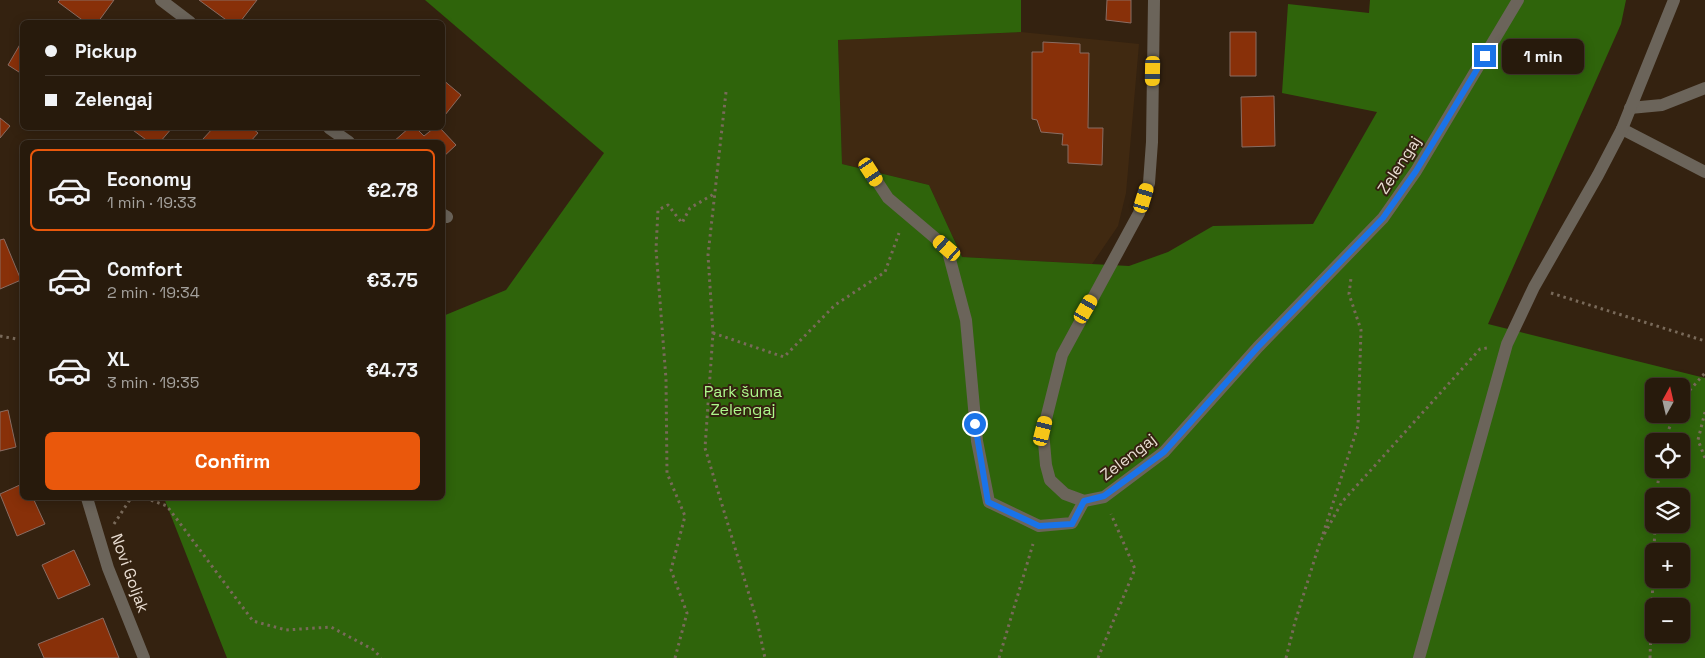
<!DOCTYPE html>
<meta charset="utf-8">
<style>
:root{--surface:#271a0c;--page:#33271a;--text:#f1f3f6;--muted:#a4a19d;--line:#43382d;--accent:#ea580c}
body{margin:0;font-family:"Space Grotesk",sans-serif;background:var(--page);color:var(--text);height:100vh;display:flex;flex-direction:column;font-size:19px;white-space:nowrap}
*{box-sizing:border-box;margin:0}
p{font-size:16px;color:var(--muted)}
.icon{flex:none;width:28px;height:28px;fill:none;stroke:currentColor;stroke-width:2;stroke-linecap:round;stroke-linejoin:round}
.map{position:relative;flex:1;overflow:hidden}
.side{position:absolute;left:20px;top:140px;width:425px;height:360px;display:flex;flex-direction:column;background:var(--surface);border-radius:8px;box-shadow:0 2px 12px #0003,0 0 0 1px var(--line)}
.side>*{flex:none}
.top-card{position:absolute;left:20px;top:20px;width:425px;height:110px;border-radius:8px;box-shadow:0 2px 12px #0003,0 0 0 1px var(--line);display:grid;align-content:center;height:110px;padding:0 25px;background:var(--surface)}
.needle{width:32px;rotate:8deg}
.buttons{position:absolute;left:1645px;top:378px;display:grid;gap:10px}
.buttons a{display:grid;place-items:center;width:45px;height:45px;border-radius:8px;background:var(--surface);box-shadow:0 2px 12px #0003,0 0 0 1px var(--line);font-size:25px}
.end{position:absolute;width:22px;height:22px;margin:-11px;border:6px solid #1a73e8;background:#fff;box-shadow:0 0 0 2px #fff}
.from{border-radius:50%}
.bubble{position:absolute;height:35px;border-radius:8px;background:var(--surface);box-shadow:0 2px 12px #0003,0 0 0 1px var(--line);font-size:16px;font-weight:700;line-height:35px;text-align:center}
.car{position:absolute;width:15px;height:30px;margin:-15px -8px;border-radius:6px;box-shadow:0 0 4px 1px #0007;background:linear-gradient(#f5c518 24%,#345 0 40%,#f5c518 0 76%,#345 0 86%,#f5c518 0)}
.top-card b{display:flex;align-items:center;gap:18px;height:48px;font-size:19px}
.top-card b+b{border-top:1px solid var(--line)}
.top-card i{width:12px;height:12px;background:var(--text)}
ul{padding:9px 0 0;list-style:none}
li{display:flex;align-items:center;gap:15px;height:82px;margin:0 10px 8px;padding:0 15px;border:2px solid transparent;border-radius:8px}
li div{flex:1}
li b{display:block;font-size:19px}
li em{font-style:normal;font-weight:700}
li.selected{border-color:var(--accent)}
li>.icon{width:45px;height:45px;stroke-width:1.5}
.action{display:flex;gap:10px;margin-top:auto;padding:10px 25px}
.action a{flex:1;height:58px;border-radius:8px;background:var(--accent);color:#fff;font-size:20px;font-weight:700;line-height:58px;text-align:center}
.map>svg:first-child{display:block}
.built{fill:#402911}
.forest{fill:#2f640b;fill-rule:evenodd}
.building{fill:#883009;stroke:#8a6d63}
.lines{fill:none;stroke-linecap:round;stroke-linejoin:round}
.path{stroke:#796a5a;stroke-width:3;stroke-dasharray:2.5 4;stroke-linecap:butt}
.service{stroke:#6b645a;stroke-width:12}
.minor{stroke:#6b645a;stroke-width:12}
.tertiary{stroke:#6b645a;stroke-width:12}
.route{stroke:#1a73e8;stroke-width:6}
.labels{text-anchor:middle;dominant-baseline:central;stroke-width:4;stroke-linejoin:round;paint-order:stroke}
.street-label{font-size:16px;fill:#e9ddd2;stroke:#342210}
.park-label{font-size:16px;fill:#aef88b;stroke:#342210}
</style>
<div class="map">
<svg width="1705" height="658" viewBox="0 0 1705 658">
<rect width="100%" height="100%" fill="#342210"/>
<!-- built -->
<path class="built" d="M1021,32L1139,44L1126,193L1118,226L1092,264L962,257L929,185L842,164L838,40Z"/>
<!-- forest -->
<path class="forest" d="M425,0H1021V32L838,40L842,164L929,185L962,257L1129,266L1168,252L1213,226L1313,224L1377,112L1282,93L1288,4L1369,13L1370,0H1626L1621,24L1488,324L1705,378V658H227L164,498H442L443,316L506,290L604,153ZM1654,386H1681V414H1654ZM1654,441H1681V469H1654ZM1654,496H1681V524H1654ZM1654,551H1681V579H1654ZM1654,606H1681V634H1654Z"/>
<!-- building -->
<path class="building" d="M60,0H114L98,22H85L58,2Z
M199,0H257L240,22H229Z
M1107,0H1131V23L1106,20Z
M1230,32H1256V76H1230Z
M22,41V74L8,65Z
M1043,42L1080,44V53H1089L1088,128H1103L1102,165L1068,163V145H1062L1063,134L1041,132L1037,120L1032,119V52H1043Z
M442,79L461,95L445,115L442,113Z
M1274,96L1275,146L1242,147L1241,97Z
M0,118L10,126L0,138Z
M130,128H172L160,142H149Z
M213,128H252L258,133L250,142H207L203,139Z
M409,128H416L424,136L434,128H440L456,145L442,158V142H393Z
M4,239L21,280L0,289V240Z
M8,410L16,447L0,451V412Z
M22,484V498H33L45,524L17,536L0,494Z
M74,550L90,585L58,599L42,565Z
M103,618L119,658H44L38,644Z"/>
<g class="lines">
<!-- path -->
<path class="path" d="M726,92L708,255L713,333L705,448L757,621L765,658
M1551,293L1705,341
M713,333L784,357L835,305L885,272L899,233
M0,336L22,340
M1681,400L1705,373
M1705,412L1698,440L1705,458
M1664,441L1675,414
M1656,496L1660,469
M145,498L167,506L253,621L286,630L331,627L374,650L381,658
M114,524L131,498
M1323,534L1358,426L1361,330L1349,294L1351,278
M675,658L687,613L671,570L685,516L667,473L666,379L656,249L658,210L668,205L682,223L690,208L714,194
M999,658L1033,544
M1098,658L1135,569L1111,514
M1286,658L1295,622L1320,542L1342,502L1480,349L1487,348
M1650,658L1655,524"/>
<!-- service -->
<path class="service" d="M1630,108L1662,105L1705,88
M1622,129L1705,172
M871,172L888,198L947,248L966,320L977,441L989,502L1039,526L1072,523L1084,501"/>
<!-- minor -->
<path class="minor" d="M161,0L190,22
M329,128L349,142
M442,214L447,217
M87,498L108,568L144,658"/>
<!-- tertiary -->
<path class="tertiary" d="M1154,0L1152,142L1149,183L1139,213L1062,355L1043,431L1046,465L1050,480L1065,494L1084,501L1104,497L1164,452L1258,347L1383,218L1416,171L1518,0
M1419,658L1507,344L1534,287L1598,175L1622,129L1674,0"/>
</g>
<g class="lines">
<!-- route -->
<path class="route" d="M975,424L988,502L1039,526L1072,524L1084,501L1104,496L1164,452L1258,347L1383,218L1416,171L1485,56"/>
</g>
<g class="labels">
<!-- street labels -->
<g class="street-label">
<text transform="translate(1399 165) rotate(-57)">Zelengaj</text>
<text transform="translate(1128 457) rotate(-38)">Zelengaj</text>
<text transform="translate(130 573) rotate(70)">Novi Goljak</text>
</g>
<!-- park labels -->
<g class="park-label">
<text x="743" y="391">Park šuma<tspan x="743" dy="18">Zelengaj</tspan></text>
</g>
</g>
</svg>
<div class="buttons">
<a><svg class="needle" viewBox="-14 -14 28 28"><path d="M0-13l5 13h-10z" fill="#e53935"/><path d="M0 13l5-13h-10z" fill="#a4a19d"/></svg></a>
<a><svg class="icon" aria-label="locate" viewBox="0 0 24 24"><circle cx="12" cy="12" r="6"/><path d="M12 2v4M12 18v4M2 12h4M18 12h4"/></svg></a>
<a><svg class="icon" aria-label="layers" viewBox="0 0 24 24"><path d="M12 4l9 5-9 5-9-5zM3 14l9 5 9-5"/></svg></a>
<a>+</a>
<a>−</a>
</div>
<i class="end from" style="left:975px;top:424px"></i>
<i class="end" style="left:1485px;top:56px"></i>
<div class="bubble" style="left:1502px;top:39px;width:82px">1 min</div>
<i class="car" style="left:1153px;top:71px;rotate:181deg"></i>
<i class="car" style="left:871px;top:172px;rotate:147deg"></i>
<i class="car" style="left:1144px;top:198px;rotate:17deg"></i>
<i class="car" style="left:947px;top:248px;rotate:311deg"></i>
<i class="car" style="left:1086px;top:309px;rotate:30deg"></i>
<i class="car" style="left:1043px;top:431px;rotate:14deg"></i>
<div class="top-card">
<b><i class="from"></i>Pickup</b>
<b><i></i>Zelengaj</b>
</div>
<section class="side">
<ul>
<li class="selected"><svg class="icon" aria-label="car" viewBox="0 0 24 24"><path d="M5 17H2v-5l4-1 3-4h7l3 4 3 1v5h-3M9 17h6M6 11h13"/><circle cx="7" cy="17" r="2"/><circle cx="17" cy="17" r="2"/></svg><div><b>Economy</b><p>1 min · 19:33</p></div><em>€2.78</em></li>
<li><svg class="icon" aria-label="car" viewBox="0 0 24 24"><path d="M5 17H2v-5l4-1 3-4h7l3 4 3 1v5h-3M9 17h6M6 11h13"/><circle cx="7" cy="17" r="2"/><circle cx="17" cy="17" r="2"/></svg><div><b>Comfort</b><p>2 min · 19:34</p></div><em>€3.75</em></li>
<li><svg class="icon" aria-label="car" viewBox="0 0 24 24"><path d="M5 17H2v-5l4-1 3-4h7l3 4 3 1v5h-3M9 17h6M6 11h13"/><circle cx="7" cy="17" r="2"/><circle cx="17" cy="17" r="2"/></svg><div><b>XL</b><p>3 min · 19:35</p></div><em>€4.73</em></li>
</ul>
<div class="action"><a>Confirm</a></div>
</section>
</div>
